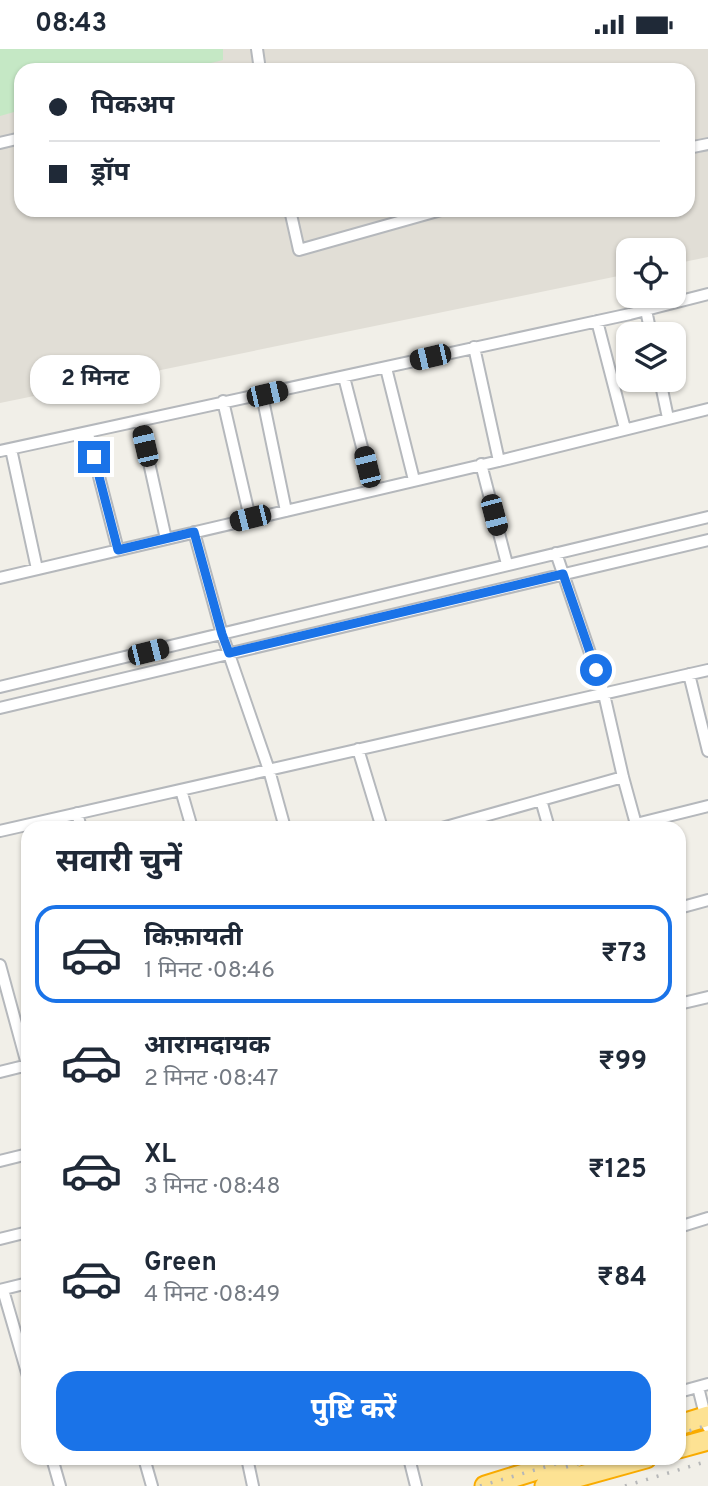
<!DOCTYPE html>
<html lang="hi">
<meta charset="utf-8">
<style>
:root{--surface:#fff;--page:#f6f6f7;--text:#1f2937;--muted:#747a83;--line:#e0e1e3;--accent:#1a73e8}
body{margin:0;font-family:Overpass,"Noto Sans Devanagari",sans-serif;background:var(--page);color:var(--text);height:100vh;display:flex;flex-direction:column;font-size:26px;white-space:nowrap}
*{box-sizing:border-box;margin:0}
p{font-size:23px;color:var(--muted)}
.icon{flex:none;width:38px;height:38px;fill:none;stroke:currentColor;stroke-width:2;stroke-linecap:round;stroke-linejoin:round}
.map{position:relative;flex:1;overflow:hidden}
.sheet{position:absolute;left:21px;top:772px;width:665px;height:644px;display:flex;flex-direction:column;background:var(--surface);border-radius:21px;box-shadow:0 2px 5px #0004}
.sheet>*{flex:none}
.hud{position:absolute;left:14px;top:14px;width:681px;height:154px;border-radius:21px;box-shadow:0 2px 5px #0004;display:grid;align-content:center;height:154px;padding:0 35px;background:var(--surface)}
.buttons{position:absolute;left:616px;top:189px;display:grid;gap:14px}
.buttons a{display:grid;place-items:center;width:70px;height:70px;border-radius:14px;background:var(--surface);box-shadow:0 2px 5px #0004;font-size:35px}
.end{position:absolute;width:32px;height:32px;margin:-16px;border:9px solid #1a73e8;background:#fff;box-shadow:0 0 0 4px #fff}
.from{border-radius:50%}
.bubble{position:absolute;height:49px;border-radius:21px;background:var(--surface);box-shadow:0 2px 5px #0004;font-size:23px;font-weight:700;line-height:49px;text-align:center}
.car{position:absolute;width:21px;height:42px;margin:-21px -10px;border-radius:9px;box-shadow:0 0 5px 2px #0007;background:linear-gradient(#222 24%,#8ab4d8 0 40%,#222 0 76%,#8ab4d8 0 86%,#222 0)}
.hud b{display:flex;align-items:center;gap:24px;height:66px;font-size:26px}
.hud b+b{border-top:2px solid var(--line)}
.hud i{width:18px;height:18px;background:var(--text)}
ul{padding:0;list-style:none}
li{display:flex;align-items:center;gap:21px;height:98px;margin:0 14px 10px;padding:0 21px;border:4px solid transparent;border-radius:21px}
li div{flex:1}
li b{display:block;font-size:26px}
li em{font-style:normal;font-weight:700}
li.active{border-color:var(--accent)}
li>.icon{width:63px;height:63px;stroke-width:1.5}
h2{padding:0 35px;font-size:32px;line-height:84px}
.button{display:flex;gap:14px;margin-top:auto;padding:14px 35px}
.button a{flex:1;height:80px;border-radius:21px;background:var(--accent);color:#fff;font-size:28px;font-weight:700;line-height:80px;text-align:center}
.status{display:flex;justify-content:space-between;align-items:center;height:49px;padding:0 35px;background:var(--surface);direction:ltr}
.status svg{height:19px;fill:currentColor}
.map>svg:first-child{display:block}
.education{fill:#e1ded6;fill-rule:evenodd}
.green{fill:#c5e8c5}
.lines{fill:none;stroke-linecap:round;stroke-linejoin:round}
.street-casing{stroke:#b5b8bc;stroke-width:14}
.highway-casing{stroke:#f9ab00;stroke-width:23}
.street{stroke:#fff;stroke-width:10}
.highway{stroke:#fde293;stroke-width:19}
.rail{stroke:#b6b7b8;stroke-width:3.5;stroke-dasharray:2 9;stroke-linecap:butt}
.route{stroke:#1a73e8;stroke-width:9}
</style>
<div class="status"><b>08:43</b><svg viewBox="0 0 49 12"><path d="M0 12V9h3v3zM5 12V6h3v6zM10 12V3h3v9zM15 12V0h3v12zM26 1h20v11H26zM47 4h2v5h-2z"/></svg></div>
<div class="map">
<svg width="708" height="1437" viewBox="0 0 708 1437">
<rect width="100%" height="100%" fill="#f1efe8"/>
<!-- education -->
<path class="education" d="M0,0H708V208L674,215V201H628V225L0,354ZM21,21H688V161H21Z"/>
<!-- green -->
<path class="green" d="M0,0H223V11L183,21H21V61L0,67Z"/>
<g class="lines">
<!-- street casing -->
<g class="street-casing">
<path id="street" d="M257,0L260,21
M0,94L21,89
M688,99L708,95
M290,161L299,201L441,161
M646,261L651,285
M597,272L625,380
M474,298L499,412
M386,319L414,431
M344,328L373,441
M660,331L668,369
M262,346L286,462
M223,352L250,469
M140,373L166,490
M88,385L118,501
M11,400L37,520
M0,402L630,265L708,245
M481,415L507,515
M194,483L222,585L269,721L285,779
M556,504L604,645L623,728L637,779
M0,529L499,412L708,360
M689,625L708,702
M0,638L708,468
M0,659L708,491
M358,700L382,779
M181,741L192,779
M541,751L549,779
M77,764L81,779
M636,775L708,757
M442,779L623,728
M0,782L708,621
M679,859L708,851
M0,916L28,1019
M679,955L708,948
M0,1023L28,1016
M0,1112L28,1105
M679,1178L708,1169
M0,1190L28,1183
M0,1241L28,1234
M3,1241L28,1327
M698,1338L708,1378
M679,1343L708,1335
M52,1409L60,1437
M144,1409L152,1437
M247,1409L253,1437
M409,1409L416,1437"/>
</g>
<!-- highway casing -->
<g class="highway-casing">
<path id="highway" d="M679,1376L708,1367
M679,1399L708,1391
M485,1437L575,1409
M545,1437L646,1409"/>
</g>
<!-- street -->
<use href="#street" class="street"/>
<!-- highway -->
<use href="#highway" class="highway"/>
<!-- rail -->
<path class="rail" d="M679,1385L708,1376
M566,1418L598,1409
M480,1437L576,1409
M625,1437L708,1412"/>
</g>
<g class="lines">
<!-- route -->
<path class="route" d="M94,408L118,501L194,483L222,585L229,604L563,525L596,621"/>
</g>
</svg>
<div class="buttons">
<a><svg class="icon" aria-label="locate" viewBox="0 0 24 24"><circle cx="12" cy="12" r="6"/><path d="M12 2v4M12 18v4M2 12h4M18 12h4"/></svg></a>
<a><svg class="icon" aria-label="layers" viewBox="0 0 24 24"><path d="M12 4l9 5-9 5-9-5zM3 14l9 5 9-5"/></svg></a>
</div>
<i class="end from" style="left:596px;top:621px"></i>
<i class="end" style="left:94px;top:408px"></i>
<div class="bubble" style="left:30px;top:306px;width:130px">2 मिनट</div>
<i class="car" style="left:430px;top:308px;rotate:257deg"></i>
<i class="car" style="left:267px;top:345px;rotate:77deg"></i>
<i class="car" style="left:145px;top:397px;rotate:347deg"></i>
<i class="car" style="left:367px;top:418px;rotate:346deg"></i>
<i class="car" style="left:494px;top:466px;rotate:165deg"></i>
<i class="car" style="left:250px;top:469px;rotate:256deg"></i>
<i class="car" style="left:148px;top:603px;rotate:76deg"></i>
<div class="hud">
<b><i class="from"></i>पिकअप</b>
<b><i></i>ड्रॉप</b>
</div>
<section class="sheet">
<h2>सवारी चुनें</h2>
<ul>
<li class="active"><svg class="icon" aria-label="car" viewBox="0 0 24 24"><path d="M5 17H2v-5l4-1 3-4h7l3 4 3 1v5h-3M9 17h6M6 11h13"/><circle cx="7" cy="17" r="2"/><circle cx="17" cy="17" r="2"/></svg><div><b>किफ़ायती</b><p>1 मिनट · 08:46</p></div><em>₹73</em></li>
<li><svg class="icon" aria-label="car" viewBox="0 0 24 24"><path d="M5 17H2v-5l4-1 3-4h7l3 4 3 1v5h-3M9 17h6M6 11h13"/><circle cx="7" cy="17" r="2"/><circle cx="17" cy="17" r="2"/></svg><div><b>आरामदायक</b><p>2 मिनट · 08:47</p></div><em>₹99</em></li>
<li><svg class="icon" aria-label="car" viewBox="0 0 24 24"><path d="M5 17H2v-5l4-1 3-4h7l3 4 3 1v5h-3M9 17h6M6 11h13"/><circle cx="7" cy="17" r="2"/><circle cx="17" cy="17" r="2"/></svg><div><b>XL</b><p>3 मिनट · 08:48</p></div><em>₹125</em></li>
<li><svg class="icon" aria-label="car" viewBox="0 0 24 24"><path d="M5 17H2v-5l4-1 3-4h7l3 4 3 1v5h-3M9 17h6M6 11h13"/><circle cx="7" cy="17" r="2"/><circle cx="17" cy="17" r="2"/></svg><div><b>Green</b><p>4 मिनट · 08:49</p></div><em>₹84</em></li>
</ul>
<div class="button"><a>पुष्टि करें</a></div>
</section>
</div>
